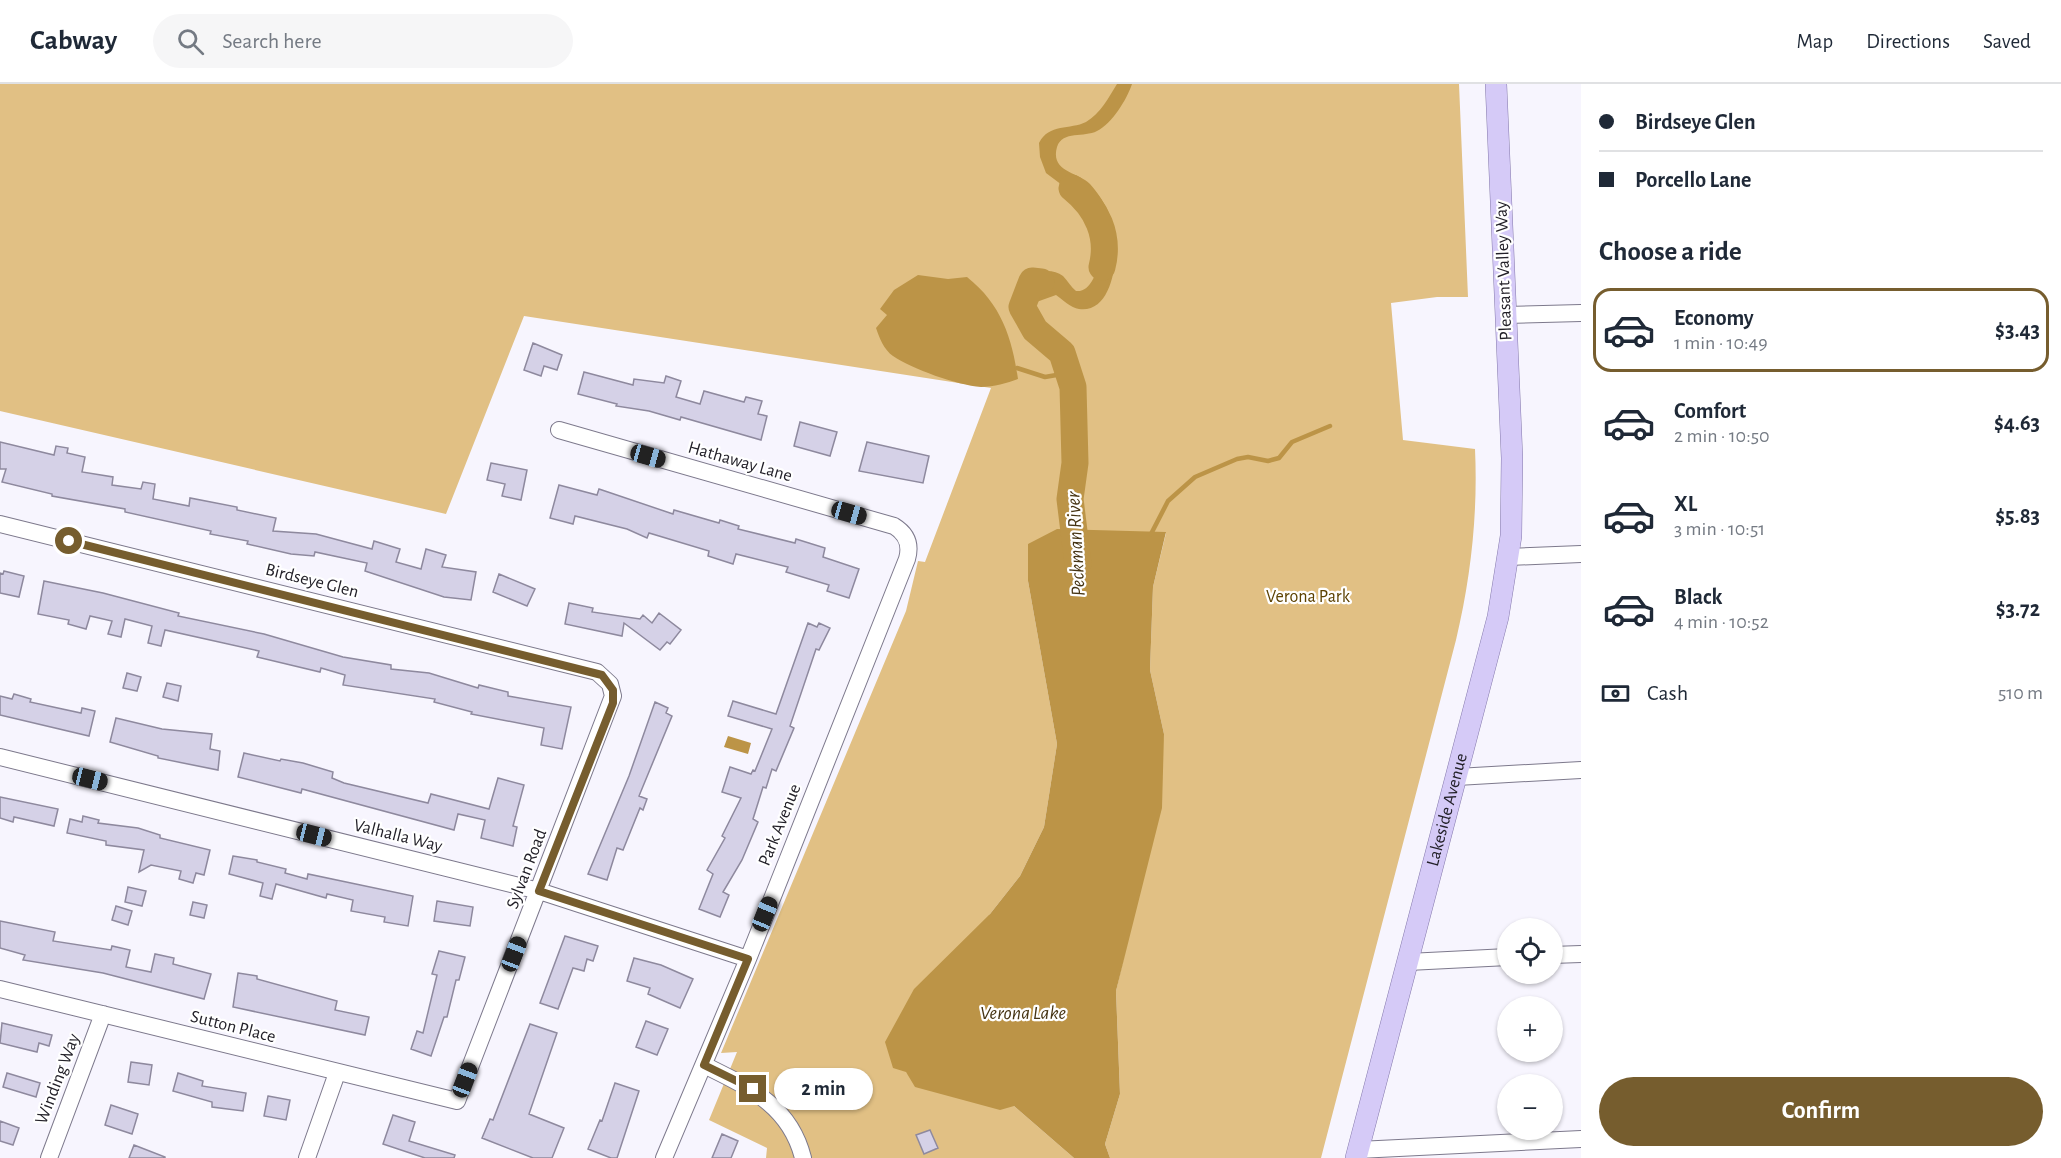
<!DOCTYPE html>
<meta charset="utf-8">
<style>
:root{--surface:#fff;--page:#f6f6f7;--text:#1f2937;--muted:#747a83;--line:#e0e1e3;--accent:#765d2e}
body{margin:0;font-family:"Alegreya Sans",sans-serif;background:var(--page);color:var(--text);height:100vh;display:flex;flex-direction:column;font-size:22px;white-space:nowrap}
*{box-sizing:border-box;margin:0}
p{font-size:20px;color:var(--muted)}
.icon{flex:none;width:33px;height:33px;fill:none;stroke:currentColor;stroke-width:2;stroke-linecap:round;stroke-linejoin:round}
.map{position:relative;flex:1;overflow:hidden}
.side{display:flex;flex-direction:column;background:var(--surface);width:480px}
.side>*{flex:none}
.hud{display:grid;align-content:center;height:132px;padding:0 18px;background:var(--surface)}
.fabs{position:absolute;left:1497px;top:834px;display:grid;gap:12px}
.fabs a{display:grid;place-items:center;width:66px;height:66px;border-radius:50%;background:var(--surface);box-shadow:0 2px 4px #0004;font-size:30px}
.end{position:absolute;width:27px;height:27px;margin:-14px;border:8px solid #765d2e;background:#fff;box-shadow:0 0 0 3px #fff}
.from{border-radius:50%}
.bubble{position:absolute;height:42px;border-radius:21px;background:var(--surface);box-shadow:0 2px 4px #0004;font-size:20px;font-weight:700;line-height:42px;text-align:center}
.car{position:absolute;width:18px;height:36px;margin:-18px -9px;border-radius:8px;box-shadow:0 0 4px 2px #0007;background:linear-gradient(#222 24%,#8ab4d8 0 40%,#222 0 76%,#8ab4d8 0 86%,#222 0)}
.hud b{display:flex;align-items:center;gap:21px;height:57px;font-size:22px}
.hud b+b{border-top:2px solid var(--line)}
.hud i{width:15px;height:15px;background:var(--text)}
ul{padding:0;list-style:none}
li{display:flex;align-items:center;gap:18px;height:84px;margin:0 12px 9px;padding:0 6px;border:3px solid transparent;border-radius:18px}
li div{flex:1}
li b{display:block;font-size:22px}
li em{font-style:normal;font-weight:700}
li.current{border-color:var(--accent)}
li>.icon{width:54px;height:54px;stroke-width:1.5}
h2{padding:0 18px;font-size:27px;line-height:72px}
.pay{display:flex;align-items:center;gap:15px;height:66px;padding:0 18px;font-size:22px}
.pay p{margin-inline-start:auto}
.cta{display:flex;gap:12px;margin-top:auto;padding:12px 18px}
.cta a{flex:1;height:69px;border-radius:36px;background:var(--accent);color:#fff;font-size:24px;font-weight:700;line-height:69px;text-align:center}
header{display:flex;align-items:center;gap:36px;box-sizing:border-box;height:84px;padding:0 30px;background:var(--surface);border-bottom:2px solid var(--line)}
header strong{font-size:28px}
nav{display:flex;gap:33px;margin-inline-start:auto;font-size:21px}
.search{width:420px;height:54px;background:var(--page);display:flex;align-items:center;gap:15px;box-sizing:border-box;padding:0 21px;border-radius:33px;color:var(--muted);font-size:22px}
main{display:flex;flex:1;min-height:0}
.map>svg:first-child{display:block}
.green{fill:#e1c084}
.water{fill:#bc9447}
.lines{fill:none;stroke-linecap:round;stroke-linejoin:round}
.stream{stroke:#bc9447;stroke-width:4.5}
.river{stroke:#bc9447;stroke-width:27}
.building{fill:#d5d1e7;stroke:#8e899e;stroke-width:1.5}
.minor-casing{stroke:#7d798c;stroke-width:18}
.major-casing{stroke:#8478ab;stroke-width:22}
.minor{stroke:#fff;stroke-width:16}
.major{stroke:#d5caf7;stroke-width:21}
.route{stroke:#765d2e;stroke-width:8}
.labels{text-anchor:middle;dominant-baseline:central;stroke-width:4.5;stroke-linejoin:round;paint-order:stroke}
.street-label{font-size:18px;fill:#232129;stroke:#fff}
.park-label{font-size:18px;fill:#5c4100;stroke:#fff}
.water-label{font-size:20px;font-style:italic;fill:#463413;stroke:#fff}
</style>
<header>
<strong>Cabway</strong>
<div class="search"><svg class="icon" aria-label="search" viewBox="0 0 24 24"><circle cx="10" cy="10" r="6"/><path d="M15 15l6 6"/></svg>Search here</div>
<nav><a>Map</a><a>Directions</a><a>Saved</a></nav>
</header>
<main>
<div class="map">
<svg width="1581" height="1074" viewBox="0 0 1581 1074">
<rect width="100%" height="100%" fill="#f7f5fe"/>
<!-- green -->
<path class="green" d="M0,0H1459L1468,213H1437L1391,219L1403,356L1475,365C1478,429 1471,493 1456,556L1321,1074H1110L1105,1060L1120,1010L1116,907L1137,817L1164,650L1150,586L1153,503L1166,449L1028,497L1057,660L1044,743L1020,792L990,830L906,988L1014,1022L1074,1074H766L767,1064L709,1036L737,968L721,969L906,527L918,477L925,478L991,304L524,232L446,430L0,327Z"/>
<!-- water -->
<path class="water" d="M1117,0H1132C1127,15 1112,40 1097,47C1084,54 1063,46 1057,63C1050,88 1078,88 1090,100C1101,112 1110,128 1114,144C1119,167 1115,230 1079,225C1071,224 1062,215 1056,211L1017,225L1015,214L1019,200C1029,188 1050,182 1063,192C1068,197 1071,203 1076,207C1099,210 1105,154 1102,138L1070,107L1046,89L1040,73L1039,59C1049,39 1070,46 1086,38C1100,30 1109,13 1117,0Z
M918,191L948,195L967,193C1001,220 1012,253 1018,295C1007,299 994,303 981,303C957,301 912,285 893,272C884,266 879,253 876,244L887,231L880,225L894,206Z
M1057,445L1166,448L1153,503L1150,586L1164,650L1162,724L1116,907L1120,1010L1105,1060L1110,1074H1074L1014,1022L1000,1026L915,1003L906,988L893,984L885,958L914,905L990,830L1020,792L1044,743L1057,660L1028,497V460Z
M728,652L751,659L748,670L724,663Z"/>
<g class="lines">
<!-- stream -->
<path class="stream" d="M1017,284L1045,293L1068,289
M1151,450L1168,417L1195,393L1237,375L1248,373L1268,377L1279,374L1292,358L1330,342"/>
<!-- river -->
<path class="river" d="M1072,104C1097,124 1110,152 1102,183
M1041,198L1032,197L1022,223L1035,246L1062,269L1073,303L1075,379L1070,415L1078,480"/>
</g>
<!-- building -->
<path class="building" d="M533,259L562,271L557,286L544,282L541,292L524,286Z
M584,288L633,301L634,295L664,299L666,292L681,297L676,313L700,320L704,307L744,318L746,313L762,317L758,330L767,332L761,356L681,333L680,336L649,327L616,322L617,320L578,310Z
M800,338L837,348L830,372L794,362Z
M0,358L54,371L56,362L68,364L67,369L85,373L82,388L113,393L112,401L141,405L143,398L155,400L153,415L189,422L190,414L237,423V426L276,434L273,447L316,450L372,465L374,457L400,465L396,478L421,485L426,465L446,471L442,483L476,488L471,516L444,513L365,487L367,479L315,468L314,472L291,470L247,460L248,457L210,450L211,447L125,428V425L52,412V410L2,398L6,385H0Z
M867,358L929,372L923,399L859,387Z
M491,379L527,386L521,416L502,412L505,400L487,396Z
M559,401L597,411L599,405L673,430L674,426L719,439L720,436L739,442L738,445L795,459L796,455L825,464L823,473L859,485L849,514L827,507L829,501L786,488L788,483L736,470L733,480L708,472L709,467L649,449L647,454L627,445L575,432L573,440L550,434Z
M4,487L24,492L19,513L0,509V489L3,490Z
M499,490L535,505L527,522L493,508Z
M44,497L103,509L179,529L178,532L264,550L343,573L391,581V585L429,589L478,604L479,601L508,608V612L571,623L562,665L541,661L544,644L471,630L472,628L434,618L435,615L343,601L345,591L321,584L320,588L257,573L259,567L165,546L161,562L148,559L152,542L125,535L121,553L108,550L112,537L90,532L86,545L68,540L69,536L38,530Z
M569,519L593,524L592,528L640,535L643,531L652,539L659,529L681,546L670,560L667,558L660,566L624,539L622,552L565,540Z
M808,539L817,543L819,539L830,544L819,566L816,565L790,642L794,644L776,687L772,685L766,704L763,703L753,735L758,738L742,776L723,808L729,811L720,833L699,825L713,790L707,786L725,754L722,752L741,714L722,708L730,683L751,690L753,686L755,687L772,645L728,632L733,617L776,630Z
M127,589L141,593L137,607L123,604Z
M167,599L181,602L178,617L163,613Z
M14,610L31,615L30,618L81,629L82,624L95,627L89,652L0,631V612L12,615Z
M655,618L668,624L666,629L672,632L639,712L647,715L643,726L640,724L623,766L617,764L607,796L588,790L629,692Z
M116,634L162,645L212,650L210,665L220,667L218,686L158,674V672L110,658Z
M244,669L280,677L281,675L303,679L333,688L332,694L344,699L428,719L431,710L489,725L498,694L524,701L513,742L517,743L513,762L481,754L485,736L458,730L454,746L302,705L301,709L238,693Z
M0,713L58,725L54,742L14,733L13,738L0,734Z
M83,732L99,736L98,739L138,744L160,751V754L210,766L204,791L196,789L193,799L179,795L181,787L151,781L139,788L144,766L106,761V757L67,749L70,735L82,738Z
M233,772L257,776V778L286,785L285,789L307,795L308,790L413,812L408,842L384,838L385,833L351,827L353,816L327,810L326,814L276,800L272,815L260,812L263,799L229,790Z
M128,803L146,807L142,822L125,818Z
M437,817L473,823L470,842L434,837Z
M193,818L207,821L204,834L190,831Z
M116,822L132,827L128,841L112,836Z
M0,837L55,848L53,857L111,866L112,862L130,866L126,883L151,888L155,870L174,874L173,880L211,890L204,915L103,889L23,876L25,871L0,864Z
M565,852L598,862L593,877L587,875L584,887L573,884L558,925L540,919Z
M439,867L465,873L459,896H456L447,933H444L431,972L411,965L417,947L423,949L437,891L432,890Z
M634,874L661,881L693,895L680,924L648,910L650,904L627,897Z
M238,889L257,892V895L337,917L335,926L369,933L365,951L233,923Z
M646,937L668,945L657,971L636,963Z
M2,939L52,951L49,962L39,959L37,968L0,959Z
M530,940L557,949L529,1030L564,1044L552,1074H533L482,1054L490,1035L493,1036Z
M131,978L152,981L149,1001L128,998Z
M7,989L40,999L36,1013L3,1003Z
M178,989L203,997L202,1002L246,1009L243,1027L212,1023V1018L173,1007Z
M615,999L639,1007L617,1074H611L588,1065L600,1036L602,1037Z
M268,1012L290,1016L286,1036L264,1032Z
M111,1021L138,1030L132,1050L105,1041Z
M393,1031L415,1038L409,1057L455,1071L454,1074H425L383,1060Z
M0,1037L19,1044L13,1061L0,1057Z
M930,1046L938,1064L924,1070L916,1051Z
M722,1050L738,1057L731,1074H712Z
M134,1061L165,1073V1074H129Z"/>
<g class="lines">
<!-- minor casing -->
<g class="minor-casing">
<path id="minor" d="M1506,231L1581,229
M559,346L894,442C907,450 911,461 907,475L748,875L664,1074
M0,440L597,588L610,600L613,612L457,1017L0,905
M1509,473L1581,470
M0,673L539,807L748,875
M1457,693L1581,686
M1552,871L1581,870
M1408,878L1508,873
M704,981C748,1003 790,1021 803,1074
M1358,1066L1581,1055
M49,1074L103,930
M307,1074L337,989"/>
</g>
<!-- major casing -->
<g class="major-casing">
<g id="major">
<path id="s1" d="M1356,1074L1498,533L1511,452L1512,374L1496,0"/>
</g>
</g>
<!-- minor -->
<use href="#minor" class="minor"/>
<!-- major -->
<use href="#major" class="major"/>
</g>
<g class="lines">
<!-- route -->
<path class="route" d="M69,457L602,591L613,606V619L539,807L748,875L704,981L753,1005"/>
</g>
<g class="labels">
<!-- street labels -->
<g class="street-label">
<text transform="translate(1504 187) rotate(-92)">Pleasant Valley Way</text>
<text transform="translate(740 378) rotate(16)">Hathaway Lane</text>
<text transform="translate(312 497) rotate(14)">Birdseye Glen</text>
<text stroke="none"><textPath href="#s1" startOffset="360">Lakeside Avenue</textPath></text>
<text transform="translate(780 741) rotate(-68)">Park Avenue</text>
<text transform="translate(398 752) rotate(14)">Valhalla Way</text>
<text transform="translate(527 785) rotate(-69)">Sylvan Road</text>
<text transform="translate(233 943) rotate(14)">Sutton Place</text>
<text transform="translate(58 995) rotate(-69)">Winding Way</text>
</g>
<!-- park labels -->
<g class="park-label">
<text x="1308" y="513">Verona Park</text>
</g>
<!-- water labels -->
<g class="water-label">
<text transform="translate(1076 460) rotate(-93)">Peckman River</text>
<text x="1023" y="929">Verona Lake</text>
</g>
</g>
</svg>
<div class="fabs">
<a><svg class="icon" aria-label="locate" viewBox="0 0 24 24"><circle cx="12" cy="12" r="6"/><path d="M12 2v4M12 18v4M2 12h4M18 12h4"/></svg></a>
<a>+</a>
<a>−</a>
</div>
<i class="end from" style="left:69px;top:457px"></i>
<i class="end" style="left:753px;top:1005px"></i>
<div class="bubble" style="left:774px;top:984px;width:99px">2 min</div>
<i class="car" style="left:648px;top:372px;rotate:106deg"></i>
<i class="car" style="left:849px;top:429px;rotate:106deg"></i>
<i class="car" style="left:90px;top:695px;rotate:104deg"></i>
<i class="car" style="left:314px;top:751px;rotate:104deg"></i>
<i class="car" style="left:765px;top:830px;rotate:22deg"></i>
<i class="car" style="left:514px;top:870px;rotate:21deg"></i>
<i class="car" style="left:465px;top:996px;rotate:21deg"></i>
</div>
<section class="side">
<div class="hud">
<b><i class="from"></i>Birdseye Glen</b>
<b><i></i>Porcello Lane</b>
</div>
<h2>Choose a ride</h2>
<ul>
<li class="current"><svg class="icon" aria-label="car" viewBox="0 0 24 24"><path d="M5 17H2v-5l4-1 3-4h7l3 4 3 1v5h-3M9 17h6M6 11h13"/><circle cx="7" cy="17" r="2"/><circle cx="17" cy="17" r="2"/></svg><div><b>Economy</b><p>1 min · 10:49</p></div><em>$3.43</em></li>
<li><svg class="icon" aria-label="car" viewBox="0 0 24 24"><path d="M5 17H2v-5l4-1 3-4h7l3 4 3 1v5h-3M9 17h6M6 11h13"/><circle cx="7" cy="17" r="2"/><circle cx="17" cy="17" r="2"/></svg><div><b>Comfort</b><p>2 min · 10:50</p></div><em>$4.63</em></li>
<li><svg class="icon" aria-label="car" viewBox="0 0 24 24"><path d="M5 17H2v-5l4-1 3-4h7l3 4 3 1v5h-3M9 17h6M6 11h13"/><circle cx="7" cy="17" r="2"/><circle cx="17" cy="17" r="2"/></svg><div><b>XL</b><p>3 min · 10:51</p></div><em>$5.83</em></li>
<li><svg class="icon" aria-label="car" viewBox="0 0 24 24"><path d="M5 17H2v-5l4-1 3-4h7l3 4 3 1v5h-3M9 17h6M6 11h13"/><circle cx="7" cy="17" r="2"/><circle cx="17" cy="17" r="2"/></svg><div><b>Black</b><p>4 min · 10:52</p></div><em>$3.72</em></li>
</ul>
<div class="pay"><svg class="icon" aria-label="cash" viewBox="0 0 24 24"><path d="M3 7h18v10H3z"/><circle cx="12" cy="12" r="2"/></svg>Cash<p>510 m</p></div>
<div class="cta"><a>Confirm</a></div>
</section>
</main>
